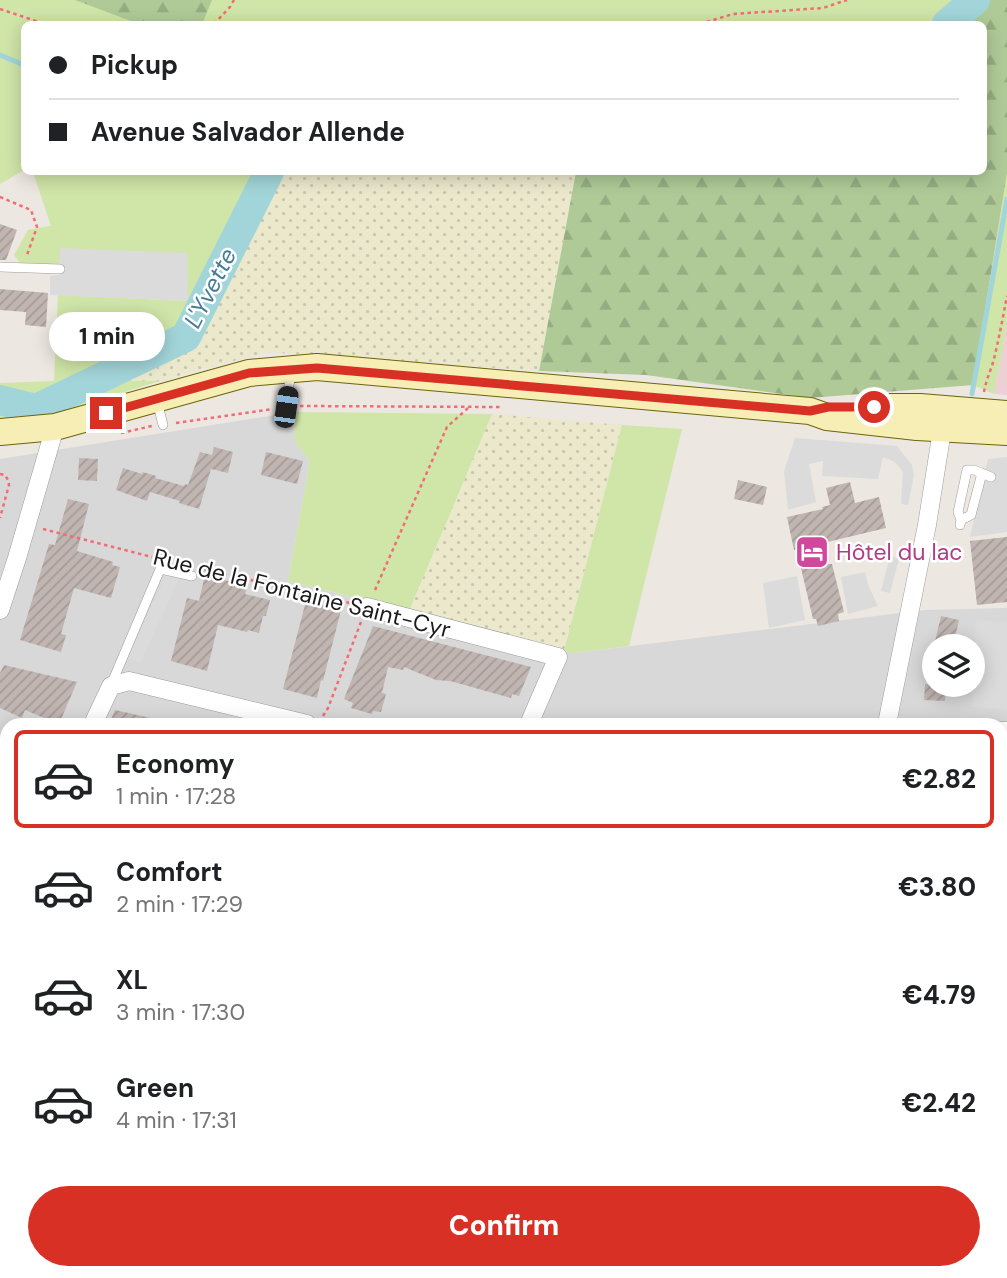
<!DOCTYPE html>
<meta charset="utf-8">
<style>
:root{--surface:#fff;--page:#f6f6f6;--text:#202124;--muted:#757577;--line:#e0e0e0;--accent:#d93025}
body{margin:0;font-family:"DM Sans",sans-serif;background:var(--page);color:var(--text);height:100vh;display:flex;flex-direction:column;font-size:26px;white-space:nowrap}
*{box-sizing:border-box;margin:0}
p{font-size:23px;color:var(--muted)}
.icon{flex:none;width:38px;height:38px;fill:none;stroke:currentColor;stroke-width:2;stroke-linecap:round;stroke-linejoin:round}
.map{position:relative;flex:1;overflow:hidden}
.details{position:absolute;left:0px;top:718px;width:1008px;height:562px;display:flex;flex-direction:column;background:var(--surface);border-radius:21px 21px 0 0;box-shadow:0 4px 18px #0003}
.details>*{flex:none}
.top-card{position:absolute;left:21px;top:21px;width:966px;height:154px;border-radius:10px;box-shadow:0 4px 18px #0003;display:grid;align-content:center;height:154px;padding:0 28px;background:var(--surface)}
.tools{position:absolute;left:922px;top:634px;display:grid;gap:14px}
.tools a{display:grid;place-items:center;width:63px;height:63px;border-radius:50%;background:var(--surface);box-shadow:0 4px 18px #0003;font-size:35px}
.end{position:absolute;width:32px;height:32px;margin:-16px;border:9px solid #d93025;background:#fff;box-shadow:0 0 0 4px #fff}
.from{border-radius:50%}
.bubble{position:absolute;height:49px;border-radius:24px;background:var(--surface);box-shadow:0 4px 18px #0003;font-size:23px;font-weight:800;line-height:49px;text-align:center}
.car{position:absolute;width:21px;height:42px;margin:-21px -10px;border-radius:9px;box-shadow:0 0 5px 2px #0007;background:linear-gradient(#222 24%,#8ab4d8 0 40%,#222 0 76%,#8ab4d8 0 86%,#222 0)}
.top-card b{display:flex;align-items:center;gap:24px;height:66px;font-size:26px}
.top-card b+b{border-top:2px solid var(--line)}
.top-card i{width:18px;height:18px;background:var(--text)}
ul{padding:12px 0 0;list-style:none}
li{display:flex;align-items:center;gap:21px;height:98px;margin:0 14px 10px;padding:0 14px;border:4px solid transparent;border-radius:10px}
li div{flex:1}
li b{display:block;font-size:26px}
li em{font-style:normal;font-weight:800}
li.selected{border-color:var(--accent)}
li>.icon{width:63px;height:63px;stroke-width:1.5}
.action{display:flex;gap:14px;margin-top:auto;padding:14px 28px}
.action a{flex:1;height:80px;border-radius:42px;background:var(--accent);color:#fff;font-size:28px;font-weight:800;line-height:80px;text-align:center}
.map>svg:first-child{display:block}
.residential{fill:#d9d8d8;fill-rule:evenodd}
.commercial{fill:#edd0d4}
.education{fill:#fdf7d9}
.farmland{fill:url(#farmland-dots)}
.grass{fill:#d0e5a8}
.forest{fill:url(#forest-firs)}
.parking{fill:#dbdbdb}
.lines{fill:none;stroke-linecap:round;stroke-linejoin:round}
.stream{stroke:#a2d5d9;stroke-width:5}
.river{stroke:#a2d5d9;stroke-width:30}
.building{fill:url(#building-hatch)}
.lane-casing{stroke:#9c9c9c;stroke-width:10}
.street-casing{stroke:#9c9c9c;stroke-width:19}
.secondary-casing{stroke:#6b6509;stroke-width:28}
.path{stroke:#f36b74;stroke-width:2.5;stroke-dasharray:3.5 3.5;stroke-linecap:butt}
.lane{stroke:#fff;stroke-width:9}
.street{stroke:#fff;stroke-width:18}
.secondary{stroke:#f6eeb5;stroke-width:26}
.route{stroke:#d93025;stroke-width:9}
.labels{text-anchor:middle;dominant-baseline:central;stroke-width:5;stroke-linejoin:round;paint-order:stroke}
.hotel-label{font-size:23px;fill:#b23c85;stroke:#fff;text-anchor:start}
.street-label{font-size:23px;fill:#1b1b1b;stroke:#fff}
.water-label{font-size:24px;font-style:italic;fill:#477c96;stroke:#fff}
</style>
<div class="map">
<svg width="1007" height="1278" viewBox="0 0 1007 1278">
<defs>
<pattern id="farmland-dots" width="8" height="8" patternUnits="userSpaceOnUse" patternTransform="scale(1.75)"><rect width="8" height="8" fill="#ebe8cc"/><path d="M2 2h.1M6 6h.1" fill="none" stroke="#c9c6af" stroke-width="1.8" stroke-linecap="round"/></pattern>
<pattern id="forest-firs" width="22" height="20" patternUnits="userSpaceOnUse" patternTransform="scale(1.75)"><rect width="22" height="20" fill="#afca97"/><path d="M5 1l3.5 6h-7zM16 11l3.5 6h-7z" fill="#96ad82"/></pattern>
<pattern id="building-hatch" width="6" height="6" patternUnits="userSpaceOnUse" patternTransform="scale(1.75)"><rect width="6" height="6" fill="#c0b5b1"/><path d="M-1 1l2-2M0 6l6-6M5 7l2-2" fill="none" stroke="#a49b98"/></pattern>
</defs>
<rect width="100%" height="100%" fill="#ece7e1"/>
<!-- residential -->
<path class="residential" d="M294,412L295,442L310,461L288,581L574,653L925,610L1007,608V985L1001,1001V724H7V1272H1001V1263L1007,1266V1278H0V459ZM934,646H973V684H934Z"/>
<!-- commercial -->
<path class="commercial" d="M1007,324V395L994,394Z"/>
<!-- education -->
<path class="education" d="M408,1272H665L663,1278H406Z"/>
<!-- farmland -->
<path class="farmland" d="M280,172H576L539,371L266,352L160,381L128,382L202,316L230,265L259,216Z
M492,414L622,425L564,651L409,611Z"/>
<!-- grass -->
<path class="grass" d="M0,0H961L932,24H24V170L0,184Z
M33,172H280L259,216L230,265L202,316L129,381H160L39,418L0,421V383L54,381L58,295L188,301L61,248L59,272L26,271L14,255L28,230L51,226Z
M1007,173V324L994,394L973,385Z
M294,412L492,414L409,611L288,581L310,461L295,442Z
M622,425L682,429L629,646L574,653L564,651Z"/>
<!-- forest -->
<path class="forest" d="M75,0H212L202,24H139Z
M961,0H1007V173L973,385L810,398L646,375L539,371L576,172H984V24H932Z
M1007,985V1266L1001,1263V1001Z"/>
<!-- parking -->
<path class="parking" d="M60,248L187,253L188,301L50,295V276L59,275Z
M795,438L897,446L912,465L914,475L908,505L901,504L903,472L895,462L883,457L878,479L822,476L823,461L809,464L816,502L788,510L784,471Z
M1007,457V532L970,537L988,459Z
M890,556L899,559L890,593L881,591Z
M865,572L868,585L878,606L848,614L841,577Z
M166,575L179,579L140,663L127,659Z
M797,576L805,620L769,628L763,583Z
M976,620L1007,622V709L972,707Z"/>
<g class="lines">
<!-- stream -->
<path class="stream" d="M0,55L24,65
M972,394L1007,199"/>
<!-- river -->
<path class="river" d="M947,24L975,0
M0,400L36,409L186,337L269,172"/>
</g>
<!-- building -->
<path class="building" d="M0,224L17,230L6,260H0Z
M0,289L48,293L46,327L25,325L26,312L0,310Z
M214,447L233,452L228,473L211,469L199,509L179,503L180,501L150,492L147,501L116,490L123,468L142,474L143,472L156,476L155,478L184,486L185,484L188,485L200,452L212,455Z
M266,452L303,461L297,484L261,475Z
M79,458L98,459L97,481L78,480Z
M738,480L767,487L763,505L734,499Z
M850,482L855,503L879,497L886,528L794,550L787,517L823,509L822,507L830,505L826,488Z
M68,499L89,504L77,551L113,562L112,565L120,567L111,598L74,588L61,634L66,635L61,652L20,640L49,544L55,545Z
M1007,537V602L977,605L970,541Z
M800,564H832L844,612L838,614L839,621L818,626L816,619H813Z
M205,575L247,586L245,594L270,600L266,616H263L259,633L248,630L247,632L218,625L207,671L171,661L187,598L199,601Z
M306,601L341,610L323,681L321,680L317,698L283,689Z
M941,616L959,620L953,646H934Z
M373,626L531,667L519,696L512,694L511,698L450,681L436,680L404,667L403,670L388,667L382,693L386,694L381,712L373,711L372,714L351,708L353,703L344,699Z
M4,665L77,682L59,724L25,710L22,718L0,708V673Z
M925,684H946L945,701L924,700Z
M115,710L155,719L154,724H109Z"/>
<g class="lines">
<!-- lane casing -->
<g class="lane-casing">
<path id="lane" d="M0,267L60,269
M157,401L163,425
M286,407L291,371
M961,520L971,515L982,473
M960,525L961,520L958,512L967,470H974L991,477
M161,569L192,576
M111,685L164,560"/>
</g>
<!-- street casing -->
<g class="street-casing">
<path id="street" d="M367,607L558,657L529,724
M0,610L17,558L55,427
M93,724L111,686L129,681L307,724
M887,724L927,525L944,418
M1001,731H1007
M0,831L7,836
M0,923L7,906
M0,1139L7,1142
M311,1272L321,1278
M676,1278L678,1272"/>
</g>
<!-- secondary casing -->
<g class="secondary-casing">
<path id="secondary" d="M874,407H920L1007,414
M0,432L55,427L249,373L317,367L810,411L827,417L917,427L1007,432"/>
</g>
<!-- path -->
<path class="path" d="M0,9L45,24
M214,24L230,7L234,0
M700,24L733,14L823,8L847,0
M0,197L31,210L37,227L27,255
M984,392C986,380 991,370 994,359C999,338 1003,317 1007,296
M300,406L500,407
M176,423L273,409
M121,433L152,426
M0,474L5,475L8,480L9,485L0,518
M43,529L152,557
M203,569L350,603
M375,590L447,427L468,408
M323,716L328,708L361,622
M0,1027L7,1030
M87,1278L89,1272"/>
<!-- lane -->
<use href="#lane" class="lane"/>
<!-- street -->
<use href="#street" class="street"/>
<!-- secondary -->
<use href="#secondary" class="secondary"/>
</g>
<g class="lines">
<!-- route -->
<path class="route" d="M106,413L249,373L317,368L810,411L828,407H874"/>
</g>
<!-- icons -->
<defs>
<g id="hotel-square" transform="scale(1.75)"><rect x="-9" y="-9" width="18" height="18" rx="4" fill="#d1479c" stroke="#fff"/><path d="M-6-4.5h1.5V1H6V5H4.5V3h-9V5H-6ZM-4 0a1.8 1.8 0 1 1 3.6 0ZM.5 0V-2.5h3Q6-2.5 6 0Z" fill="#fff"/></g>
</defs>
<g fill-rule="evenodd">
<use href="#hotel-square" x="812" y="552"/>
</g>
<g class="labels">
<!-- hotel labels -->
<g class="hotel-label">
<text x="836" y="552">Hôtel du lac</text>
</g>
<!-- street labels -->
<g class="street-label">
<text transform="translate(302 593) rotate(14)">Rue de la Fontaine Saint-Cyr</text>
</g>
<!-- water labels -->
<g class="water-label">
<text transform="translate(210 288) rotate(-63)">L'Yvette</text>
</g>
</g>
</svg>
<div class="tools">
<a><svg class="icon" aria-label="layers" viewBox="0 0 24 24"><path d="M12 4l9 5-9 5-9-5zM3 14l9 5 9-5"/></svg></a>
</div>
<i class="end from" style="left:874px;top:407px"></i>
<i class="end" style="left:106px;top:413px"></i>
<div class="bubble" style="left:49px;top:312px;width:116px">1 min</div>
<i class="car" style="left:286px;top:407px;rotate:8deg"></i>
<div class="top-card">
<b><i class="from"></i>Pickup</b>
<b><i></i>Avenue Salvador Allende</b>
</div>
<section class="details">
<ul>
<li class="selected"><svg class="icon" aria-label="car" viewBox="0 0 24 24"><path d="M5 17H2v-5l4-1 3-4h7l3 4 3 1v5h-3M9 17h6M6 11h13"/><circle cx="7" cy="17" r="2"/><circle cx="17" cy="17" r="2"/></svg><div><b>Economy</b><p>1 min · 17:28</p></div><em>€2.82</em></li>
<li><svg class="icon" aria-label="car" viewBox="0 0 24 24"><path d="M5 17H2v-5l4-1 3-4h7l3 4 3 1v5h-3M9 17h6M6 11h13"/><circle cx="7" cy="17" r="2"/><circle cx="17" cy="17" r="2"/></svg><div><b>Comfort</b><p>2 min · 17:29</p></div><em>€3.80</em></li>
<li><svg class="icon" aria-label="car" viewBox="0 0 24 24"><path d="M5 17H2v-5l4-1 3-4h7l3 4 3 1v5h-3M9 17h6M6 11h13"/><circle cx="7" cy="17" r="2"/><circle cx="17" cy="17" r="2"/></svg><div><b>XL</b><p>3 min · 17:30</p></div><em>€4.79</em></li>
<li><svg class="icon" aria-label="car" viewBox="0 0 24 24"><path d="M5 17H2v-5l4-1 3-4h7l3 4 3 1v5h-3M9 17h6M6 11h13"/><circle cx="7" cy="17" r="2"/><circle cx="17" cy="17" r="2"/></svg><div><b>Green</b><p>4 min · 17:31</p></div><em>€2.42</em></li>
</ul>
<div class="action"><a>Confirm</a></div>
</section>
</div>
